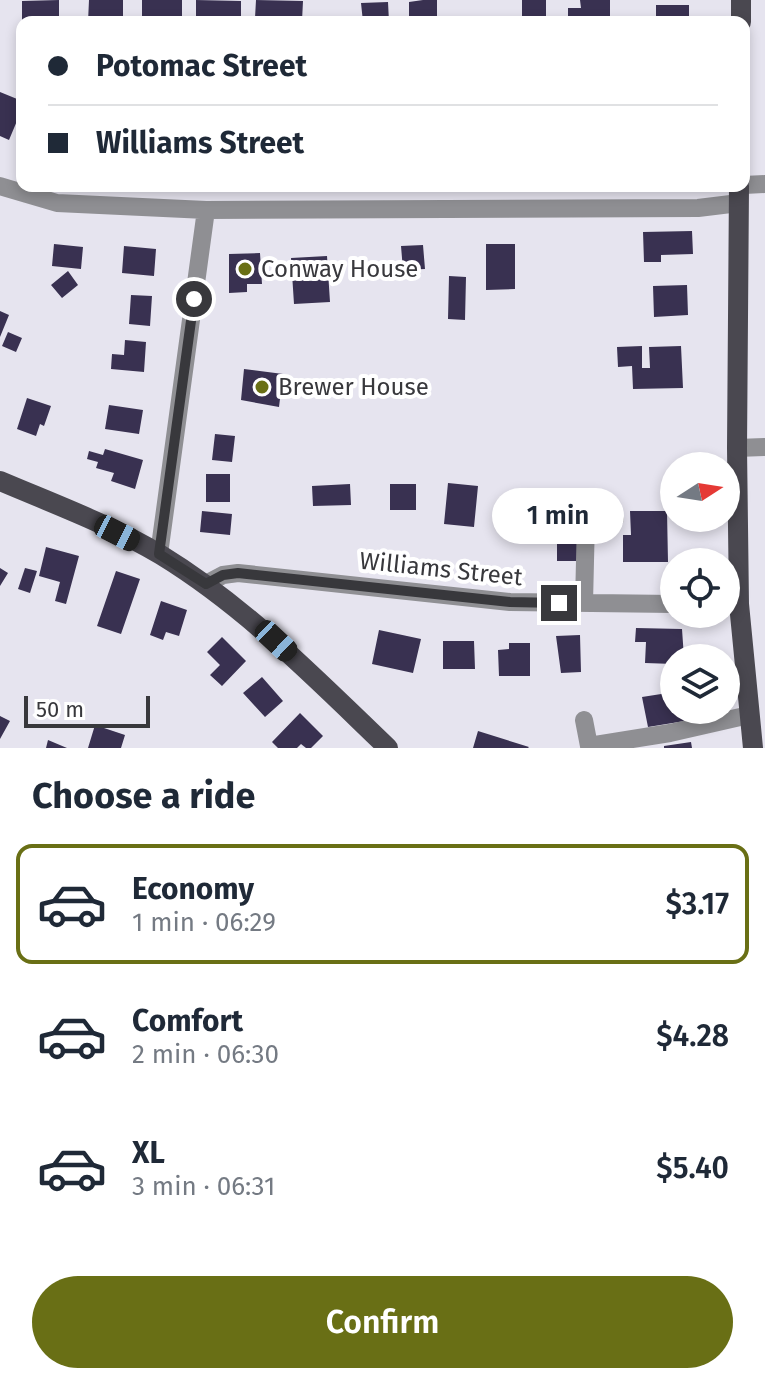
<!DOCTYPE html>
<meta charset="utf-8">
<style>
:root{--surface:#fff;--page:#f2f2f3;--text:#1f2937;--muted:#747a83;--line:#e0e1e3;--accent:#696f15}
body{margin:0;font-family:"Fira Sans",sans-serif;background:var(--page);color:var(--text);height:100vh;display:flex;flex-direction:column;font-size:30px;white-space:nowrap}
*{box-sizing:border-box;margin:0}
p{font-size:26px;color:var(--muted)}
.icon{flex:none;width:44px;height:44px;fill:none;stroke:currentColor;stroke-width:2;stroke-linecap:round;stroke-linejoin:round}
.map{position:relative;height:748px;overflow:hidden}
.side{display:flex;flex-direction:column;background:var(--surface);flex:1}
.side>*{flex:none}
.banner{position:absolute;left:16px;top:16px;width:734px;height:176px;border-radius:16px;box-shadow:0 4px 12px #0003;display:grid;align-content:center;height:176px;padding:0 32px;background:var(--surface)}
.needle{width:52px;rotate:78deg}
.fabs{position:absolute;left:660px;top:452px;display:grid;gap:16px}
.fabs a{display:grid;place-items:center;width:80px;height:80px;border-radius:50%;background:var(--surface);box-shadow:0 4px 12px #0003;font-size:40px}
.scale{position:absolute;left:24px;bottom:20px;width:126px;box-sizing:border-box;padding-left:8px;border:4px solid #38383c;border-top:0;font-size:22px;line-height:28px;white-space:nowrap;color:#38383c;-webkit-text-stroke:6px #fff;paint-order:stroke}
.end{position:absolute;width:36px;height:36px;margin:-18px;border:10px solid #38383c;background:#fff;box-shadow:0 0 0 4px #fff}
.from{border-radius:50%}
.bubble{position:absolute;height:56px;border-radius:28px;background:var(--surface);box-shadow:0 4px 12px #0003;font-size:26px;font-weight:600;line-height:56px;text-align:center}
.car{position:absolute;width:24px;height:48px;margin:-24px -12px;border-radius:10px;box-shadow:0 0 6px 2px #0007;background:linear-gradient(#222 24%,#8ab4d8 0 40%,#222 0 76%,#8ab4d8 0 86%,#222 0)}
.banner b{display:flex;align-items:center;gap:28px;height:76px;font-size:30px}
.banner b+b{border-top:2px solid var(--line)}
.banner i{width:20px;height:20px;background:var(--text)}
ul{padding:0;list-style:none}
li{display:flex;align-items:center;gap:24px;height:120px;margin:0 16px 12px;padding:0 16px;border:4px solid transparent;border-radius:16px}
li div{flex:1}
li b{display:block;font-size:30px}
li em{font-style:normal;font-weight:600}
li.current{border-color:var(--accent)}
li>.icon{width:72px;height:72px;stroke-width:1.5}
h2{padding:0 32px;font-size:36px;line-height:96px}
.action{display:flex;gap:16px;margin-top:auto;padding:16px 32px}
.action a{flex:1;height:92px;border-radius:48px;background:var(--accent);color:#fff;font-size:32px;font-weight:600;line-height:92px;text-align:center}
.map>svg:first-child{display:block}
.building{fill:#393151}
.lines{fill:none;stroke-linecap:round;stroke-linejoin:round}
.minor{stroke:#8f8f93;stroke-width:18}
.major{stroke:#4a4850;stroke-width:20}
.route{stroke:#38383c;stroke-width:10}
.poi-dot{fill:#696f15;stroke:#fff;stroke-width:3}
.labels{text-anchor:middle;dominant-baseline:central;stroke-width:8;stroke-linejoin:round;paint-order:stroke}
.poi-label{font-size:24px;fill:#38383c;stroke:#fff;text-anchor:start}
.street-label{font-size:24px;fill:#38383c;stroke:#fff}
</style>
<div class="map">
<svg width="765" height="748" viewBox="0 0 765 748">
<rect width="100%" height="100%" fill="#e6e4ef"/>
<!-- building -->
<path class="building" d="M59,0V22H22V1Z
M89,0H123V22H88Z
M142,0H182V21H142Z
M196,0L241,1V22H196Z
M256,0L303,1L302,21L255,18Z
M423,0H437V22H409V2Z
M522,0H546V22H522Z
M580,0H610V22H568V8H581Z
M388,2L389,22H363L361,3Z
M656,5H689V22H656Z
M0,92L22,101V109L9,140L0,136Z
M692,231L693,254L661,255V262H644L643,232Z
M54,244L83,247L81,269L52,266Z
M486,244H515V289L486,290Z
M423,245L425,269L403,270L401,246Z
M124,246L156,249L154,276L122,273Z
M260,253L262,284H247V292L229,293V254Z
M327,256L330,302L294,304L291,258Z
M68,271L78,285L62,298L51,285Z
M449,276L466,277L465,320L448,319Z
M687,285L688,315L654,317L653,286Z
M131,295L152,296L150,326L129,324Z
M0,311L9,315L0,337Z
M8,332L22,338L16,352L2,346Z
M125,340L146,342L144,372L111,369L112,354L124,355Z
M642,346V368H650L649,347L681,346L683,388L633,389L632,366L618,367L617,347Z
M244,369L283,374L279,407L241,400Z
M27,398L51,406L44,426L40,424L36,436L17,429Z
M109,405L143,410L139,434L105,429Z
M215,434L235,436L232,462L212,460Z
M105,449L143,460L135,489L111,481L114,473L96,468L98,462L87,459L89,451L103,455Z
M206,474H230V502H206Z
M448,483L478,486L474,527L444,524Z
M350,484L351,505L313,506L312,486Z
M390,484H416V510H390Z
M529,499L530,528L501,529L499,500Z
M202,511L232,514L230,535L200,532Z
M630,511H667L668,562H623V535H631Z
M557,518H581V561H557Z
M46,547L79,556L66,604L55,601L60,582L39,576Z
M0,568L8,573L0,586Z
M25,568L37,571L30,593L18,589Z
M116,571L140,579L121,634L97,626Z
M161,601L187,610L179,636L166,632L163,640L150,635Z
M636,628L682,629L684,658H674V664L645,663L646,642H635Z
M379,630L421,639L413,673L372,664Z
M580,635L581,672L561,673L556,636Z
M222,637L246,661L222,686L210,675L220,665L207,652Z
M443,641H474L475,669H443Z
M509,643H530V676H499L498,650L509,649Z
M262,677L283,701L265,717L243,693Z
M674,692V710H689L691,720L648,727L642,697Z
M300,713L323,736L311,748H306L301,744L297,748H278L272,742Z
M0,716L10,721L0,739Z
M95,725L125,735L121,748H88Z
M478,731L529,747L528,748H473Z
M48,740L67,748H46Z
M691,742L692,748H664V746Z"/>
<g class="lines">
<!-- minor -->
<path class="minor" d="M744,185L765,184
M0,186L57,203L206,210L698,208L739,203
M737,448L765,447
M159,554L206,210
M206,584L223,575L238,573L510,602L674,604
M584,603L586,519H615
M584,720L589,746L670,733L749,715"/>
<!-- major -->
<path class="major" d="M741,22V0
M739,186L737,448L739,604L753,748
M0,481C54,504 111,525 161,555C246,607 316,679 388,748"/>
</g>
<g class="lines">
<!-- route -->
<path class="route" d="M194,299L159,554L206,584L223,575L238,573L510,602L559,603"/>
</g>
<!-- markers -->
<g class="poi-dot">
<circle cx="245" cy="269" r="8"/>
<circle cx="262" cy="387" r="8"/>
</g>
<g class="labels">
<!-- poi labels -->
<g class="poi-label">
<text x="261" y="269">Conway House</text>
<text x="278" y="387">Brewer House</text>
</g>
<!-- street labels -->
<g class="street-label">
<text transform="translate(441 569) rotate(6)">Williams Street</text>
</g>
</g>
</svg>
<div class="fabs">
<a><svg class="needle" viewBox="-14 -14 28 28"><path d="M0-13l5 13h-10z" fill="#e53935"/><path d="M0 13l5-13h-10z" fill="#747a83"/></svg></a>
<a><svg class="icon" aria-label="locate" viewBox="0 0 24 24"><circle cx="12" cy="12" r="6"/><path d="M12 2v4M12 18v4M2 12h4M18 12h4"/></svg></a>
<a><svg class="icon" aria-label="layers" viewBox="0 0 24 24"><path d="M12 4l9 5-9 5-9-5zM3 14l9 5 9-5"/></svg></a>
</div>
<div class="scale">50 m</div>
<i class="end from" style="left:194px;top:299px"></i>
<i class="end" style="left:559px;top:603px"></i>
<div class="bubble" style="left:492px;top:488px;width:132px">1 min</div>
<i class="car" style="left:117px;top:533px;rotate:117deg"></i>
<i class="car" style="left:276px;top:641px;rotate:133deg"></i>
<div class="banner">
<b><i class="from"></i>Potomac Street</b>
<b><i></i>Williams Street</b>
</div>
</div>
<section class="side">
<h2>Choose a ride</h2>
<ul>
<li class="current"><svg class="icon" aria-label="car" viewBox="0 0 24 24"><path d="M5 17H2v-5l4-1 3-4h7l3 4 3 1v5h-3M9 17h6M6 11h13"/><circle cx="7" cy="17" r="2"/><circle cx="17" cy="17" r="2"/></svg><div><b>Economy</b><p>1 min · 06:29</p></div><em>$3.17</em></li>
<li><svg class="icon" aria-label="car" viewBox="0 0 24 24"><path d="M5 17H2v-5l4-1 3-4h7l3 4 3 1v5h-3M9 17h6M6 11h13"/><circle cx="7" cy="17" r="2"/><circle cx="17" cy="17" r="2"/></svg><div><b>Comfort</b><p>2 min · 06:30</p></div><em>$4.28</em></li>
<li><svg class="icon" aria-label="car" viewBox="0 0 24 24"><path d="M5 17H2v-5l4-1 3-4h7l3 4 3 1v5h-3M9 17h6M6 11h13"/><circle cx="7" cy="17" r="2"/><circle cx="17" cy="17" r="2"/></svg><div><b>XL</b><p>3 min · 06:31</p></div><em>$5.40</em></li>
</ul>
<div class="action"><a>Confirm</a></div>
</section>
